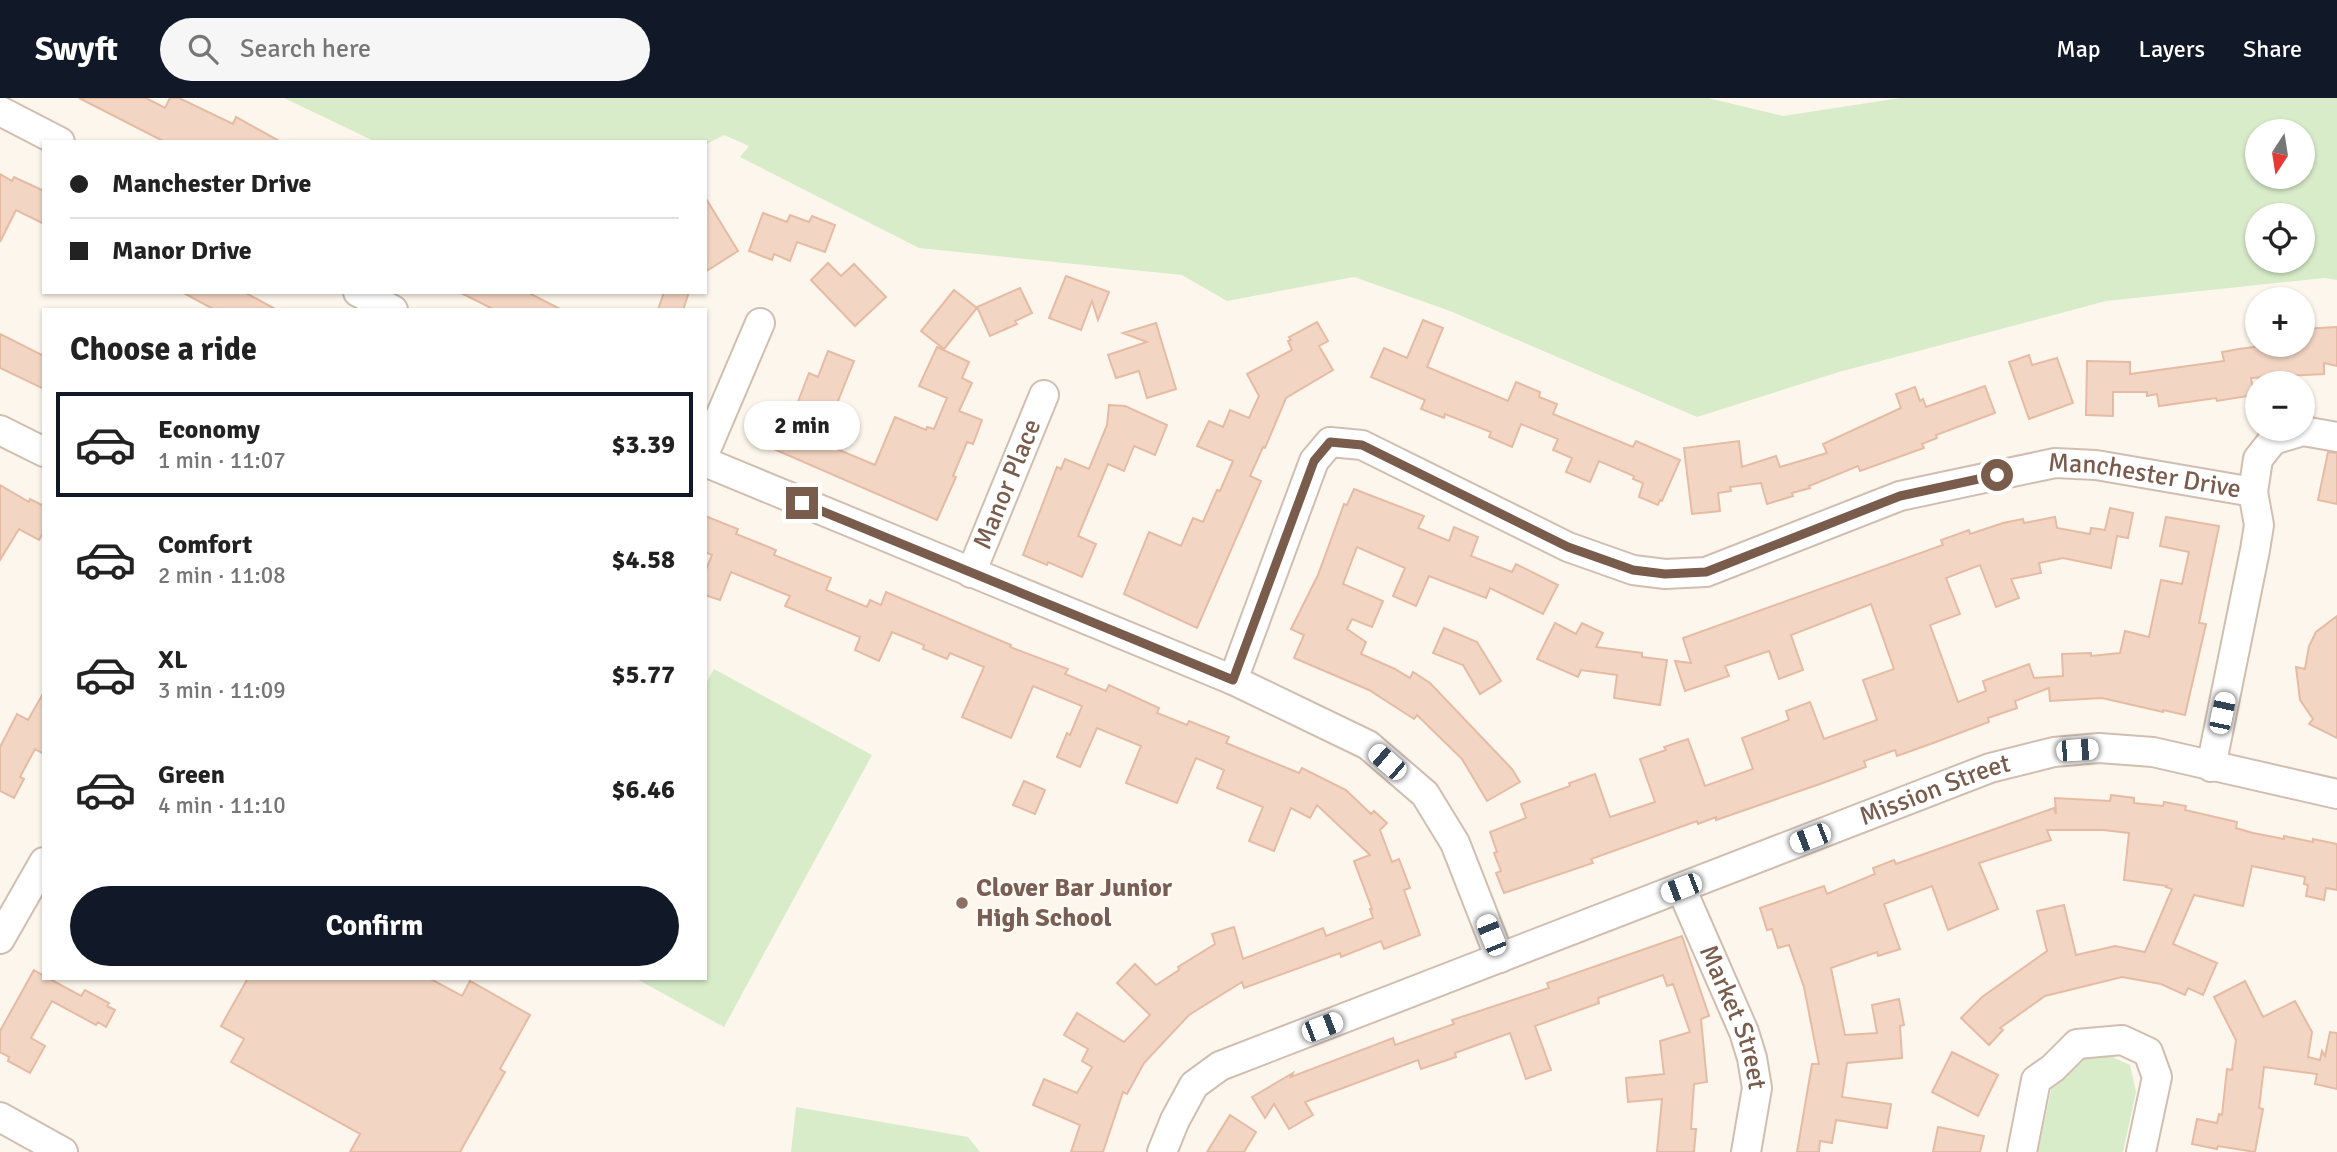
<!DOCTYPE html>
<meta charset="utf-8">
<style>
:root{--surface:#fff;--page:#f6f6f6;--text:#222;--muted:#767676;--line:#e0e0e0;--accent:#111827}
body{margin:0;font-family:Signika,sans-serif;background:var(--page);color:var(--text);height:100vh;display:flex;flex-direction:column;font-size:26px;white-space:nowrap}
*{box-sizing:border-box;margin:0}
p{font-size:23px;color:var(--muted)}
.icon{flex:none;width:38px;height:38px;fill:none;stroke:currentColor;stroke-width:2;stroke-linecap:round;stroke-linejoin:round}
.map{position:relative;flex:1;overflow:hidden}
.drawer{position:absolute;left:42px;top:210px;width:665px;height:672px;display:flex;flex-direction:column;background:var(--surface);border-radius:0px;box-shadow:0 2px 5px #0004}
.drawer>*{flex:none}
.banner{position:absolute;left:42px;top:42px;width:665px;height:154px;border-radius:0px;box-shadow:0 2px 5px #0004;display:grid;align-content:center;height:154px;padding:0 28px;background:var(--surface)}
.needle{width:46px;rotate:192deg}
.buttons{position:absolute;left:2245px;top:21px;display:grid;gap:14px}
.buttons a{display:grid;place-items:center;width:70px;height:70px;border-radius:50%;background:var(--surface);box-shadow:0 2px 5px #0004;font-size:35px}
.end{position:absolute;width:32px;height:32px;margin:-16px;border:9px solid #7a5c4d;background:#fff;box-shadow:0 0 0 4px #fff}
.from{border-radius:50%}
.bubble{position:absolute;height:49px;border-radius:24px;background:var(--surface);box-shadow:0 2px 5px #0004;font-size:23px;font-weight:700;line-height:49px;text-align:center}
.car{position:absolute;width:21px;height:42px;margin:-21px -10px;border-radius:9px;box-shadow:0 0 5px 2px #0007;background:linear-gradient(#fff 24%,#345 0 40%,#fff 0 76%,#345 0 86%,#fff 0)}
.banner b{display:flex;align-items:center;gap:24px;height:66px;font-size:26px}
.banner b+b{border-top:2px solid var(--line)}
.banner i{width:18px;height:18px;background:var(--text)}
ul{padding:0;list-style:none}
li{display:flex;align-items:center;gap:21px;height:105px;margin:0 14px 10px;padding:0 14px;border:4px solid transparent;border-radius:0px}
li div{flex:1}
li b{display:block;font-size:26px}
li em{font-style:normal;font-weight:700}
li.active{border-color:var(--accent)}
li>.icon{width:63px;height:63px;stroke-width:1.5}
h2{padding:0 28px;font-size:32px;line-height:84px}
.action{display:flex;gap:14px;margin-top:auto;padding:14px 28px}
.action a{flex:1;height:80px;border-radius:42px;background:var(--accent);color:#fff;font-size:28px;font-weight:700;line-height:80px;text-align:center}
header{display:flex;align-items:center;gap:42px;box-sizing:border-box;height:98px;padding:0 35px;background:var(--accent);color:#fff}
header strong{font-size:33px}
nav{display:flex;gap:38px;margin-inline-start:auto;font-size:24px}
.search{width:490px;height:63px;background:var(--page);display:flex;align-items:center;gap:18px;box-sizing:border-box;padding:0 24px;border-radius:38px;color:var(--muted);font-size:26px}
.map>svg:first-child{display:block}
.green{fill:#d8ecc9;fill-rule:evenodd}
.building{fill:#f3d5c3;stroke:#e6bba3;stroke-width:2}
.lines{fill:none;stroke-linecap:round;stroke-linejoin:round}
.minor-casing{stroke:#d1beb0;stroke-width:32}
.minor{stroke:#fff;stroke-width:28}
.route{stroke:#7a5c4d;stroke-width:9}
.education-dot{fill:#8d6e63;stroke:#fffaf3;stroke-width:2.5}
.labels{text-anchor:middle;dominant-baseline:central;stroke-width:5;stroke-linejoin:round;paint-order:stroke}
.street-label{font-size:26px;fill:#7a5c4d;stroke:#fffaf3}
.education-label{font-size:26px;font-weight:bold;fill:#785e54;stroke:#fffaf3;text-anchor:start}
</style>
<header>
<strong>Swyft</strong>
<div class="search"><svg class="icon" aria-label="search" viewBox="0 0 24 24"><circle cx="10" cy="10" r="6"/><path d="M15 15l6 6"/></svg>Search here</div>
<nav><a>Map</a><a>Layers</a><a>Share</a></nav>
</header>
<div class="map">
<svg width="2337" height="1054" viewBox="0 0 2337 1054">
<rect width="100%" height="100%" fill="#fdf6ec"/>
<!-- green -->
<path class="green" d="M284,0H1708L1783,18L1900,0H2337V182L2324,180L2106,203L1839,274L1697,319L1450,213L1354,179L1227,203L1182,177L919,150L740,59L749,48L724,37L705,47V44H376ZM2303,33V79H2258V33ZM2258,117H2303V163H2258Z
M714,571L872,657L724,929L635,880H705V587Z
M2110,958L2130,967L2136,994L2123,1054H2038L2054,977L2073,961Z
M796,1009L968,1039L980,1054H791Z"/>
<!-- building -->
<path class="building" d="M79,0H146L165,10L170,0H179L233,26L236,19L281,44H165Z
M0,76L12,83L14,79L44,93V126L16,112L0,144Z
M705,99L738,153L705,174Z
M763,115L787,124L790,117L809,124L812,118L835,127L825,154L797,144L790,163L774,156L772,162L749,153Z
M828,165L841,178L854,166L886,199L855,228L811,182Z
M1066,178L1109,194L1098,222L1092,203L1081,232L1049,220Z
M1020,190L1032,215L1015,223L1017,226L990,238L977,209Z
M954,192L977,210L944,251L921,233Z
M182,194H244L277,212H215Z
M459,194H527L562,212H495Z
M664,194H689L683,212H658Z
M1423,222L1443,230L1427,269L1508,303L1516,284L1540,294L1539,299L1557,306L1553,316L1633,349L1636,343L1680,362L1662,403L1660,402L1658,407L1639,399L1643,385L1633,381L1634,378L1599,363L1590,384L1566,374L1572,360L1553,352L1558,341L1521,326L1512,349L1489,339L1491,334L1445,316L1444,320L1421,311L1425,302L1371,279L1384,250L1407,260Z
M1317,224L1328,243L1319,248L1333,272L1286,300L1265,350L1263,349L1250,378L1261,383L1197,530L1124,496L1149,434L1181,448L1193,420L1203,424L1217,392L1220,393L1233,363L1197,348L1209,323L1223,329L1230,312L1249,320L1259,298L1247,276L1292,252L1288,243L1291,242L1289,239Z
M1156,225L1176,291L1147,300L1139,273L1116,280L1108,257L1147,244L1123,235Z
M2337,229V268L2324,265V276L2251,280L2254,297L2217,303L2216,300L2159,308L2157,296L2147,298V294H2113V318L2086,317L2087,263L2130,264V276L2224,263L2222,254L2239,251L2269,247H2303V231Z
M0,236L44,258V291L0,270Z
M937,249L969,264L962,280L972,285L959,313L982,322L973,346L967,344L953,378L956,379L937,422L760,345L768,327L763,325L771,304L794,314L809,275L818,279L828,253L854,263L834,313L817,306L803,337L875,367L895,319L926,332L927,329L934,331L947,300L919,288Z
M2029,257L2032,267L2057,260L2073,305L2029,321L2009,264Z
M1985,288L1995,315L1936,337L1937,340L1922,346L1924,350L1860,373L1858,368L1809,388L1810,390L1792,395L1793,398L1767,406L1761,385L1730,389L1731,393L1718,395L1720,413L1692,416L1684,350L1739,343L1742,369L1776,358L1780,369L1827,355L1823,346L1901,310L1896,296L1915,289L1920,303L1923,301L1926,309Z
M1109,307L1125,308L1167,327L1155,357L1134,348L1124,373L1108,366L1078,438L1096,446L1082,479L1048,464L1047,467L1023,457L1057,369L1061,371L1065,361L1089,371L1107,327Z
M2328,354L2337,355V406L2318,402Z
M0,387L29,404L30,401L44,408V433L39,442L19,431L0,462Z
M1354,391L1424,418L1418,430L1449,443L1454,429L1478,439L1471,458L1512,474L1516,466L1558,487L1543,516L1490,490L1486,500L1429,478L1416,508L1393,498L1405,470L1357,449L1343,486L1383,503L1372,529L1352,521L1347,531L1366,544L1361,556L1395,571L1410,580L1413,574L1430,585L1512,671L1520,684L1487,703L1462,661L1417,617L1414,621L1369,592L1294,560L1304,537L1291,531L1318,477L1344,406L1347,407Z
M2110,410L2133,415L2128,440L2117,438L2111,470L2063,460L2039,465L2041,475L2011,481L2019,500L1996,509L1980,467L1946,480L1960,516L1930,527L1958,604L1986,593L1983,583L2029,566L2034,580L2063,578L2062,556L2091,555V558L2120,555L2125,533L2149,539L2161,482L2182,486L2189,454L2160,448L2166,419L2219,428L2199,525L2206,526L2185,617L2163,612V614L2102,600L2050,603L2049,590L2015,603L2017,610L1988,620L1989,624L1936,644L1897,658L1895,652L1864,663L1866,669L1820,686L1716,722V719L1698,726L1697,723L1591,761L1593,765L1504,795L1496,775L1501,773L1494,755L1497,754L1490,734L1526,720L1521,706L1570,688L1569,685L1595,676L1610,719L1655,704L1640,661L1666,652L1664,649L1688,641L1705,688L1753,671L1742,640L1789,622L1786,613L1810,604L1824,641L1877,622L1863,582L1894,571L1871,506L1791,537L1803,572L1779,581L1769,553L1725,568L1729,578L1685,593L1675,563L1691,565L1683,540L1943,447L1941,442L1969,432L1970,436L2003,425L2023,421L2024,425L2055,419L2057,430L2090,436L2091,430L2105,432Z
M705,418L738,431L736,436L776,452L774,457L831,480L826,492L867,509L870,502L881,507L886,494L1011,547L1010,549L1068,571L1065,576L1106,593L1109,587L1159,610L1157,615L1187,627L1189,623L1229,639L1226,645L1299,675L1302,670L1346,692L1371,716L1374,713L1387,725L1380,732L1392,764L1399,761L1410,790L1404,792L1420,837L1384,851L1381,843L1341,859L1340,855L1244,890L1242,884L1189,917L1144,965L1127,996L1123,994L1103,1054H1071L1080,1027L1033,1007L1044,981L1077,995L1092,969L1082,963L1088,951L1064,937L1077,915L1124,944L1150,917L1117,885L1135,866L1156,887L1179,872L1178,869L1215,846L1212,836L1234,829L1243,861L1323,830L1326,838L1373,820L1370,811H1372L1354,763L1370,757L1317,707L1310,720L1291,710L1274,753L1249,743L1263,709L1217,690L1224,672L1196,660L1177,705L1126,685L1141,648L1097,630L1080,669L1057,659L1067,635L1070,637L1082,608L1033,588L1011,640L962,619L984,569L950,555L947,561L923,551L924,547L892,534L879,563L855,552L860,539L785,508L790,498L731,474L720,502L705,497V474L712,457L705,454Z
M2337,518V640L2309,626L2313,621L2300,602L2296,569L2305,571L2309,548L2316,534Z
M1555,525L1576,536L1582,525L1603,535L1596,549L1642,555V559L1667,562L1660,607L1614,600L1617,577L1581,572L1578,579L1537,561Z
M1444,530L1477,544L1501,583L1480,596L1463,567L1433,555Z
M44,594V656L35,651L20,679L24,681L14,700L0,693V649L17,616L28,622Z
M1024,683L1045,692L1035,716L1013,707Z
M2111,697L2134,700V705L2163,708L2164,704L2186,708L2185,712L2237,724L2236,730L2253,735L2284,741V738L2313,744V741L2337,746V792L2326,790L2324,802L2306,798L2308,787L2304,786L2305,779L2252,768L2243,808L2194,797L2173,846L2217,865L2203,897L2188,890L2185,897L2161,886L2122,879L2045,898L2000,930L2003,932L1989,947L1961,920L1982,899L2047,853L2037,813L2064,807L2076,857L2115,848L2145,854L2172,791L2166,789L2167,788L2124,782L2129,735L2103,732H2047L2051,742L1979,765L1998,811L1948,832L1932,788L1884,806L1900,851L1878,858L1877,854L1831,870L1845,937L1877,935L1872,907L1899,901L1904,927L1900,928L1902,960L1847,965L1842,999L1891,1006L1887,1030L1836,1022L1832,1045L1820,1043L1819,1054H1797L1812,966H1819L1804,889L1789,847L1778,850L1772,831L1767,832L1760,810L1824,788L1827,796L1875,776L1873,770L1894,762L1896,766L2054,710L2056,716L2055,700L2110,703Z
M1682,838L1709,918L1701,921L1707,984L1694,986L1691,1031H1696L1694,1054H1657L1662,1001L1628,1004L1626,980L1664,976L1660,943L1690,934L1673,886L1667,888L1663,877L1598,900L1599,905L1535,928L1551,972L1526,981L1510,935L1455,955L1456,959L1421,971L1418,962L1305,1004L1313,1017L1289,1031L1274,1006L1265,1020L1252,999L1293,975L1291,979L1393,940L1395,947L1454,926L1452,922L1549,890L1547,885Z
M34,872L44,878V880H48L81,898L85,892L109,905L107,908L115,912L106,929L98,924L96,927L52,903L31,940L45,948L30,975L8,963L9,959L0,954V933Z
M248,880H429L462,898L470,883L530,917L500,971L505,974L460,1054H350L360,1036L231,964L244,941L221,928Z
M2245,883L2263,919L2295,903L2312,934L2308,959L2320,962L2322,953L2325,958L2330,934L2337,935V991L2315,986L2317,976L2264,969L2259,1010L2263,1011L2255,1054L2218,1048L2217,1051L2192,1046L2197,1021L2217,1025L2219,1016L2222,1017L2227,971L2232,972L2236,942L2214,899Z
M1952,954L1998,977L1978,1018L1932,994Z
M1230,1017L1256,1034L1244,1054H1207Z
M1938,1029L1984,1038L1980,1054H1933Z"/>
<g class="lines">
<!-- minor casing -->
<g class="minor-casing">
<g id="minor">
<path d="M0,13L60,44"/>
<path d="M358,194L393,212"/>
<path d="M0,332L44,354"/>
<path d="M705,354L760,225"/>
<path d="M705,364L1233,582L1368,647L1425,696L1455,745L1500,860"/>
<path d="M2253,394L2258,361L2273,342L2303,333L2337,339"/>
<path id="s1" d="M971,475L1044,297"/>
<path id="s2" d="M1233,582L1314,363L1330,344L1362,347L1568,449L1633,472L1665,476L1706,474L1900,398L2055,365L2096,367L2253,394L2259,427L2255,452L2211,669"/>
<path id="s3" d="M1681,790L1744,934L1752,960L1757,990L1746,1054"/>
<path d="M0,841L44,764"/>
<path d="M0,1019L63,1054"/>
<path id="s4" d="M1162,1054L1175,1022L1194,987L1220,968L1990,670L2054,654L2099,650L2153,654L2337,696"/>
<path d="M2022,1054L2036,982L2053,970L2077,946L2122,942L2148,954L2157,979L2141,1054"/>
</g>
</g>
<!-- minor -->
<use href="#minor" class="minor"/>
</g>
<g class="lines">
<!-- route -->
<path class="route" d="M802,405L1233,582L1314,363L1330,344L1362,347L1568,449L1633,472L1665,476L1706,474L1900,398L1997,377"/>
</g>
<!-- markers -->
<circle class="education-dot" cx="962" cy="805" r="7"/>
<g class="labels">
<!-- street labels -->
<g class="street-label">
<text stroke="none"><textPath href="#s2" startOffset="1120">Manchester Drive</textPath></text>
<text stroke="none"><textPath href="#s1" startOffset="96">Manor Place</textPath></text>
<text stroke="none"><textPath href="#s4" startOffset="873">Mission Street</textPath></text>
<text stroke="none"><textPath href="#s3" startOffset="140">Market Street</textPath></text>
</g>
<!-- education labels -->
<g class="education-label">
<text x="976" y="790">Clover Bar Junior<tspan x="976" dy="30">High School</tspan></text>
</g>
</g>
</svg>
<div class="buttons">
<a><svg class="needle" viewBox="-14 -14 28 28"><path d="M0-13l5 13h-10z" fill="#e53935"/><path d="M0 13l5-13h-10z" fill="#767676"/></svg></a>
<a><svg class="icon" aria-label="locate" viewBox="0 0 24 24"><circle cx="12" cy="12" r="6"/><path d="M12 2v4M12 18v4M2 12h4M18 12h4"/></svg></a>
<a>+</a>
<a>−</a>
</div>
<i class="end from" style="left:1997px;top:377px"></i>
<i class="end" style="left:802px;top:405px"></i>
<div class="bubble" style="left:744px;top:303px;width:116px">2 min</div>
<i class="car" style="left:2222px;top:615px;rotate:12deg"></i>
<i class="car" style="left:2077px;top:652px;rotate:86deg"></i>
<i class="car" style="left:1387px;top:664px;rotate:311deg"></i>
<i class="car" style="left:1810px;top:740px;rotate:249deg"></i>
<i class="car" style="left:1681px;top:790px;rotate:249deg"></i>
<i class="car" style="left:1491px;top:837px;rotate:338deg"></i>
<i class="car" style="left:1322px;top:929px;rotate:69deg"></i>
<div class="banner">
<b><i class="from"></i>Manchester Drive</b>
<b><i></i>Manor Drive</b>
</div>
<section class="drawer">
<h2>Choose a ride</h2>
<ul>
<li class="active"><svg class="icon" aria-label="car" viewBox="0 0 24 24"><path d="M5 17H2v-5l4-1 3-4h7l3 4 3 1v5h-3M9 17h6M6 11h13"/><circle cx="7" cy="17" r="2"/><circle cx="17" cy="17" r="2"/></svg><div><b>Economy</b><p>1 min · 11:07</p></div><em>$3.39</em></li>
<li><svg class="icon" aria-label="car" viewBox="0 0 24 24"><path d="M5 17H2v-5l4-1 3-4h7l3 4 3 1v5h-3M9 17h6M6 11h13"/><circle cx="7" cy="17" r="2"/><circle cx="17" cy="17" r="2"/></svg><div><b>Comfort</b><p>2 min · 11:08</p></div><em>$4.58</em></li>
<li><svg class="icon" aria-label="car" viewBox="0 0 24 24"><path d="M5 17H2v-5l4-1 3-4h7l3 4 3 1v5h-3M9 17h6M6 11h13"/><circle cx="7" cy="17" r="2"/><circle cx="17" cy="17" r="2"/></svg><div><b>XL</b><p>3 min · 11:09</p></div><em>$5.77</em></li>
<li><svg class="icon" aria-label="car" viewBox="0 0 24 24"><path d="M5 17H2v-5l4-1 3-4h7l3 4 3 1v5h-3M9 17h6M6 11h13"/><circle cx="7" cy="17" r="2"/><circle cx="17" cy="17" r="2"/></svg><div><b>Green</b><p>4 min · 11:10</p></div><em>$6.46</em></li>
</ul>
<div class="action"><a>Confirm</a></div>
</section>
</div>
